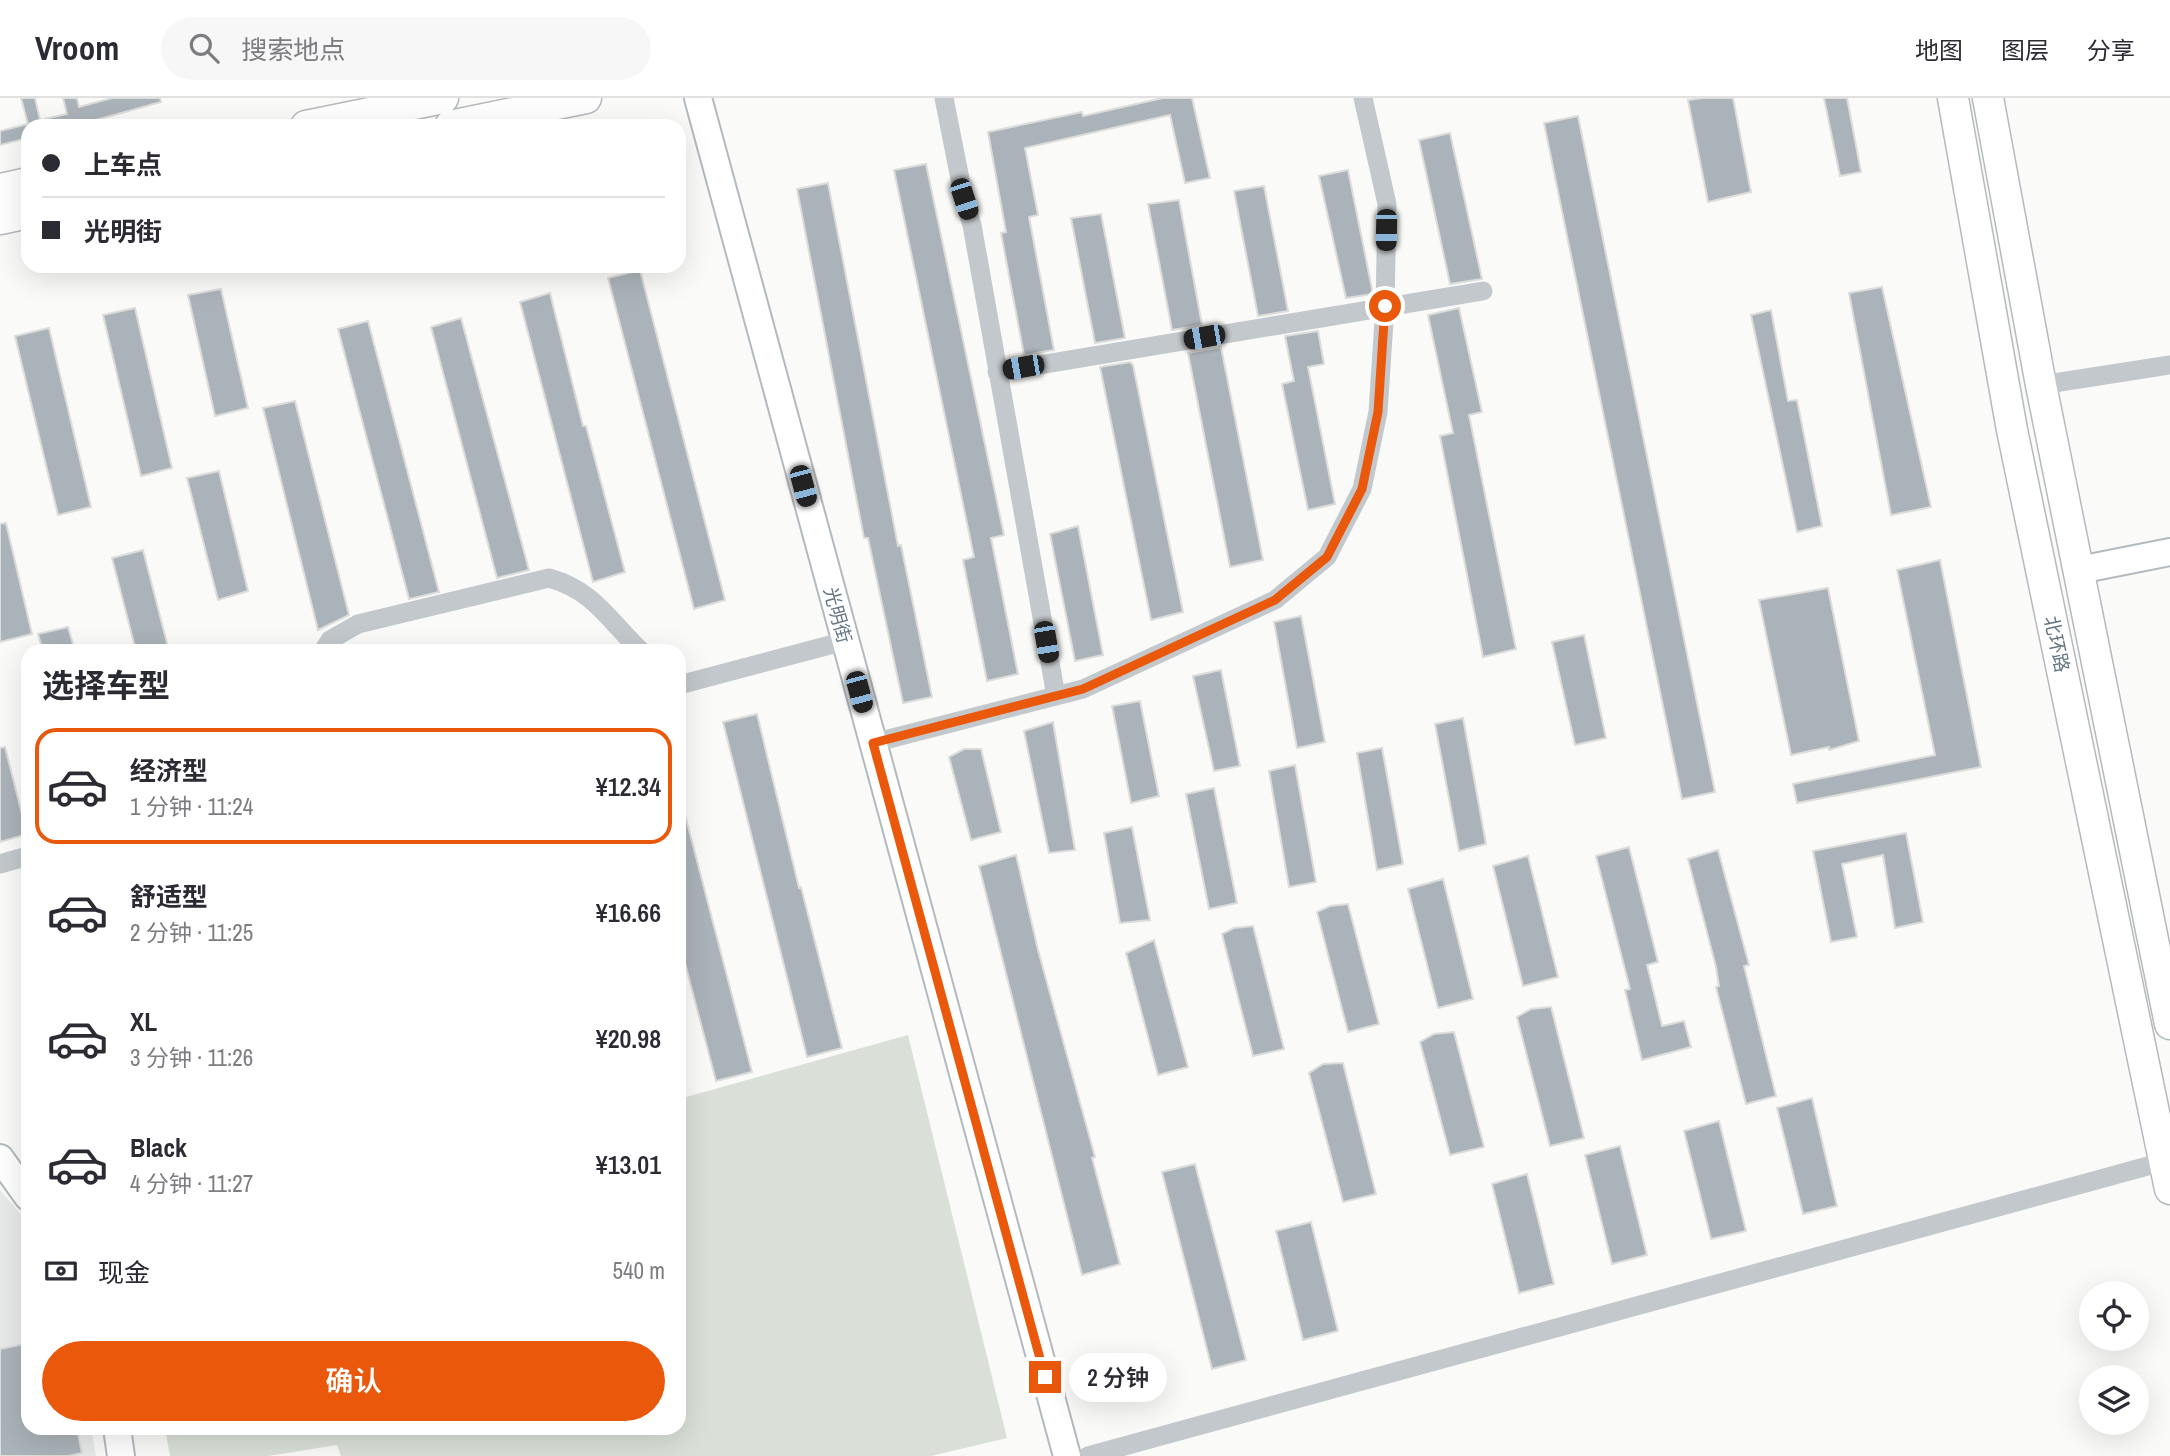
<!DOCTYPE html>
<html lang="zh">
<meta charset="utf-8">
<style>
:root{--surface:#fff;--page:#f7f7f7;--text:#2b2b33;--muted:#7c7c81;--line:#e1e1e2;--accent:#ea580c}
body{margin:0;font-family:"Archivo Narrow","Noto Sans SC",sans-serif;background:var(--page);color:var(--text);height:100vh;display:flex;flex-direction:column;font-size:26px;white-space:nowrap}
*{box-sizing:border-box;margin:0}
p{font-size:23px;color:var(--muted)}
.icon{flex:none;width:38px;height:38px;fill:none;stroke:currentColor;stroke-width:2;stroke-linecap:round;stroke-linejoin:round}
.map{position:relative;flex:1;overflow:hidden}
.drawer{position:absolute;left:21px;top:546px;width:665px;height:791px;display:flex;flex-direction:column;background:var(--surface);border-radius:21px;box-shadow:0 7px 28px #0002}
.drawer>*{flex:none}
.banner{position:absolute;left:21px;top:21px;width:665px;height:154px;border-radius:21px;box-shadow:0 7px 28px #0002;display:grid;align-content:center;height:154px;padding:0 21px;background:var(--surface)}
.buttons{position:absolute;left:2079px;top:1183px;display:grid;gap:14px}
.buttons a{display:grid;place-items:center;width:70px;height:70px;border-radius:50%;background:var(--surface);box-shadow:0 7px 28px #0002;font-size:35px}
.end{position:absolute;width:32px;height:32px;margin:-16px;border:9px solid #ea580c;background:#fff;box-shadow:0 0 0 4px #fff}
.from{border-radius:50%}
.bubble{position:absolute;height:49px;border-radius:24px;background:var(--surface);box-shadow:0 7px 28px #0002;font-size:23px;font-weight:600;line-height:49px;text-align:center}
.car{position:absolute;width:21px;height:42px;margin:-21px -10px;border-radius:9px;box-shadow:0 0 5px 2px #0007;background:linear-gradient(#222 24%,#8ab4d8 0 40%,#222 0 76%,#8ab4d8 0 86%,#222 0)}
.banner b{display:flex;align-items:center;gap:24px;height:66px;font-size:26px}
.banner b+b{border-top:2px solid var(--line)}
.banner i{width:18px;height:18px;background:var(--text)}
ul{padding:0;list-style:none}
li{display:flex;align-items:center;gap:21px;height:116px;margin:0 14px 10px;padding:0 7px;border:4px solid transparent;border-radius:21px}
li div{flex:1}
li b{display:block;font-size:26px}
li em{font-style:normal;font-weight:600}
li.active{border-color:var(--accent)}
li>.icon{width:63px;height:63px;stroke-width:1.5}
h2{padding:0 21px;font-size:32px;line-height:84px}
.pay{display:flex;align-items:center;gap:18px;height:77px;padding:0 21px;font-size:26px}
.pay p{margin-inline-start:auto}
.cta{display:flex;gap:14px;margin-top:auto;padding:14px 21px}
.cta a{flex:1;height:80px;border-radius:42px;background:var(--accent);color:#fff;font-size:28px;font-weight:600;line-height:80px;text-align:center}
header{display:flex;align-items:center;gap:42px;box-sizing:border-box;height:98px;padding:0 35px;background:var(--surface);border-bottom:2px solid var(--line)}
header strong{font-size:33px}
nav{display:flex;gap:38px;margin-inline-start:auto;font-size:24px}
.search{width:490px;height:63px;background:var(--page);display:flex;align-items:center;gap:18px;box-sizing:border-box;padding:0 24px;border-radius:38px;color:var(--muted);font-size:26px}
.map>svg:first-child{display:block}
.built{fill:#e8e9e9}
.green{fill:#dadfd7}
.building{fill:#aab3b9;stroke:#dcdcda;stroke-width:2}
.lines{fill:none;stroke-linecap:round;stroke-linejoin:round}
.secondary-casing{stroke:#b3babf;stroke-width:30}
.primary-casing{stroke:#b5babe;stroke-width:33}
.street{stroke:#c3c8cc;stroke-width:19}
.secondary{stroke:#fff;stroke-width:26}
.primary{stroke:#fff;stroke-width:30}
.route{stroke:#ea580c;stroke-width:9}
.labels{text-anchor:middle;dominant-baseline:central;stroke-width:7;stroke-linejoin:round;paint-order:stroke}
.street-label{font-size:19px;fill:#657683;stroke:#fff}
</style>
<header>
<strong>Vroom</strong>
<div class="search"><svg class="icon" aria-label="search" viewBox="0 0 24 24"><circle cx="10" cy="10" r="6"/><path d="M15 15l6 6"/></svg>搜索地点</div>
<nav><a>地图</a><a>图层</a><a>分享</a></nav>
</header>
<div class="map">
<svg width="2170" height="1358" viewBox="0 0 2170 1358">
<rect width="100%" height="100%" fill="#fafaf8"/>
<!-- built -->
<path class="built" d="M0,1092L28,1125V1330H91L96,1358H0Z"/>
<!-- green -->
<path class="green" d="M908,937L1007,1340L931,1358H341L337,1347L268,1358H170L165,1330H679V1001Z"/>
<!-- building -->
<path class="building" d="M21,0H35L40,22L67,16L63,0H77L79,9L112,0H160L161,4L74,28L28,27V40L0,47V33L28,26Z
M1163,0H1192L1210,80L1185,85L1170,17L1025,50L1038,117L1029,119L1054,252L1024,257L1001,135L1006,134L988,34L1082,14L1083,18Z
M1703,0H1733L1751,94L1708,104L1688,2Z
M1824,0H1847L1861,74L1840,78Z
M1578,18L1715,694L1682,701L1544,25Z
M1450,35L1482,181L1450,186L1419,42Z
M926,66L1004,437L991,440L1018,576L987,583L963,462L974,459L894,72Z
M1348,72L1373,196L1346,200L1319,78Z
M828,85L898,448L901,447L932,599L903,605L868,440H864L797,91Z
M1264,88L1288,213L1258,218L1234,93Z
M1179,102L1202,227L1172,232L1148,106Z
M1101,116L1125,240L1095,245L1071,120Z
M640,172L725,502L694,511L608,180Z
M1882,189L1931,409L1891,417L1849,195Z
M221,191L248,310L215,318L188,197Z
M550,195L583,328H586L625,474L593,484L520,204Z
M135,210L172,370L141,378L103,217Z
M1459,210L1482,314L1469,317L1516,551L1483,559L1440,338L1453,335L1428,217Z
M1771,212L1788,303L1797,302L1822,428L1797,434L1751,217Z
M461,220L529,472L497,480L431,229Z
M368,223L439,494L409,501L338,231Z
M49,230L91,409L58,417L15,238Z
M1318,233L1324,266L1308,269L1335,406L1308,412L1282,286L1294,283L1285,238Z
M1221,249L1263,462L1230,469L1188,255Z
M1130,264L1133,267L1183,514L1151,522L1100,269Z
M295,303L349,517L318,532L263,310Z
M219,373L248,493L218,502L187,380Z
M6,425L32,536L0,544V426Z
M1078,428L1103,557L1075,563L1050,436Z
M143,452L169,553H136L112,460Z
M1940,462L1981,669L1797,705L1793,686L1935,657L1897,472Z
M1828,490L1859,643L1829,652V649L1791,657L1759,502Z
M1301,518L1325,644L1297,650L1274,524Z
M68,529L75,553H43L38,536Z
M1584,537L1606,640L1575,647L1552,544Z
M1221,572L1240,668L1214,673L1193,578Z
M1140,603L1159,698L1131,705L1112,608Z
M757,616L799,790L801,789L842,950L807,959L723,624Z
M1463,620L1486,746L1459,753L1435,626Z
M1053,624L1075,752L1049,755L1024,633Z
M5,649L27,736L0,744V650Z
M1382,650L1403,766L1377,772L1357,655Z
M964,651H981L1001,734L971,742L949,659Z
M1295,667L1316,784L1289,789L1269,673Z
M1214,690L1237,805L1209,811L1186,696Z
M679,713H684L752,974L716,983L679,842Z
M1132,729L1150,822L1120,825L1104,735Z
M1906,735L1923,824L1895,830L1883,757L1842,766L1857,839L1831,844L1813,753Z
M1629,749L1658,864L1647,867L1662,928L1684,923L1691,949L1642,962L1625,892L1630,891L1596,758Z
M1718,752L1749,867L1744,868L1776,998L1746,1006L1716,889L1719,888L1716,869L1688,761Z
M1016,757L1038,852L1095,1059L1092,1060L1120,1166L1082,1177L979,768Z
M1528,758L1558,879L1523,888L1493,768Z
M1443,781L1473,901L1438,910L1408,791Z
M1348,806L1379,926L1348,934L1317,814L1330,808Z
M1253,828L1284,951L1253,958L1222,836L1234,830Z
M1154,842L1188,969L1158,977L1126,855Z
M1551,909L1584,1040L1550,1048L1517,919L1531,911Z
M1454,934L1484,1049L1450,1057L1420,944L1434,936Z
M1343,965L1376,1096L1343,1104L1309,975L1323,966Z
M1812,1000L1837,1108L1803,1116L1777,1010Z
M1719,1023L1746,1133L1711,1141L1684,1033Z
M1620,1048L1647,1157L1612,1166L1585,1057Z
M1195,1066L1246,1262L1212,1271L1162,1074Z
M1527,1076L1554,1186L1519,1195L1492,1086Z
M1311,1124L1338,1233L1303,1242L1276,1133Z
M28,1245V1330H77L82,1355L68,1358H0V1251Z"/>
<g class="lines">
<!-- secondary casing -->
<g class="secondary-casing">
<path id="secondary" d="M698,0L1067,1358
M2079,472L2170,454
M0,1060L28,1099
M117,1330L121,1358"/>
</g>
<!-- primary casing -->
<g class="primary-casing">
<path id="primary" d="M1953,0L2012,332L2170,1091
M1988,0L2041,287L2170,926
M306,28L443,0
M450,28L586,0
M0,91L28,85
M0,121L28,115"/>
</g>
<!-- street -->
<path class="street" d="M944,0L964,101L972,127L1056,598
M997,274L1483,193
M2041,287L2170,267
M323,553L330,542L358,526L549,480C595,493 608,522 641,553
M679,587L845,543
M873,645L1083,591L1275,502L1327,459L1362,391L1378,314L1385,208L1387,106L1363,0
M0,766L28,758
M1088,1358L2170,1062"/>
<!-- secondary -->
<use href="#secondary" class="secondary"/>
<!-- primary -->
<use href="#primary" class="primary"/>
</g>
<g class="lines">
<!-- route -->
<path class="route" d="M1045,1279L873,645L1083,591L1275,502L1327,459L1362,391L1378,314L1385,208"/>
</g>
<g class="labels">
<!-- street labels -->
<g class="street-label">
<text transform="translate(838 517) rotate(75)">光明街</text>
<text transform="translate(2057 546) rotate(78)">北环路</text>
</g>
</g>
</svg>
<div class="buttons">
<a><svg class="icon" aria-label="locate" viewBox="0 0 24 24"><circle cx="12" cy="12" r="6"/><path d="M12 2v4M12 18v4M2 12h4M18 12h4"/></svg></a>
<a><svg class="icon" aria-label="layers" viewBox="0 0 24 24"><path d="M12 4l9 5-9 5-9-5zM3 14l9 5 9-5"/></svg></a>
</div>
<i class="end from" style="left:1385px;top:208px"></i>
<i class="end" style="left:1045px;top:1279px"></i>
<div class="bubble" style="left:1069px;top:1255px;width:98px">2 分钟</div>
<i class="car" style="left:964px;top:101px;rotate:162deg"></i>
<i class="car" style="left:1386px;top:132px;rotate:181deg"></i>
<i class="car" style="left:1204px;top:239px;rotate:260deg"></i>
<i class="car" style="left:1023px;top:269px;rotate:260deg"></i>
<i class="car" style="left:803px;top:388px;rotate:165deg"></i>
<i class="car" style="left:1046px;top:544px;rotate:170deg"></i>
<i class="car" style="left:859px;top:594px;rotate:165deg"></i>
<div class="banner">
<b><i class="from"></i>上车点</b>
<b><i></i>光明街</b>
</div>
<section class="drawer">
<h2>选择车型</h2>
<ul>
<li class="active"><svg class="icon" aria-label="car" viewBox="0 0 24 24"><path d="M5 17H2v-5l4-1 3-4h7l3 4 3 1v5h-3M9 17h6M6 11h13"/><circle cx="7" cy="17" r="2"/><circle cx="17" cy="17" r="2"/></svg><div><b>经济型</b><p>1 分钟 · 11:24</p></div><em>¥12.34</em></li>
<li><svg class="icon" aria-label="car" viewBox="0 0 24 24"><path d="M5 17H2v-5l4-1 3-4h7l3 4 3 1v5h-3M9 17h6M6 11h13"/><circle cx="7" cy="17" r="2"/><circle cx="17" cy="17" r="2"/></svg><div><b>舒适型</b><p>2 分钟 · 11:25</p></div><em>¥16.66</em></li>
<li><svg class="icon" aria-label="car" viewBox="0 0 24 24"><path d="M5 17H2v-5l4-1 3-4h7l3 4 3 1v5h-3M9 17h6M6 11h13"/><circle cx="7" cy="17" r="2"/><circle cx="17" cy="17" r="2"/></svg><div><b>XL</b><p>3 分钟 · 11:26</p></div><em>¥20.98</em></li>
<li><svg class="icon" aria-label="car" viewBox="0 0 24 24"><path d="M5 17H2v-5l4-1 3-4h7l3 4 3 1v5h-3M9 17h6M6 11h13"/><circle cx="7" cy="17" r="2"/><circle cx="17" cy="17" r="2"/></svg><div><b>Black</b><p>4 分钟 · 11:27</p></div><em>¥13.01</em></li>
</ul>
<div class="pay"><svg class="icon" aria-label="cash" viewBox="0 0 24 24"><path d="M3 7h18v10H3z"/><circle cx="12" cy="12" r="2"/></svg>现金<p>540 m</p></div>
<div class="cta"><a>确认</a></div>
</section>
</div>
